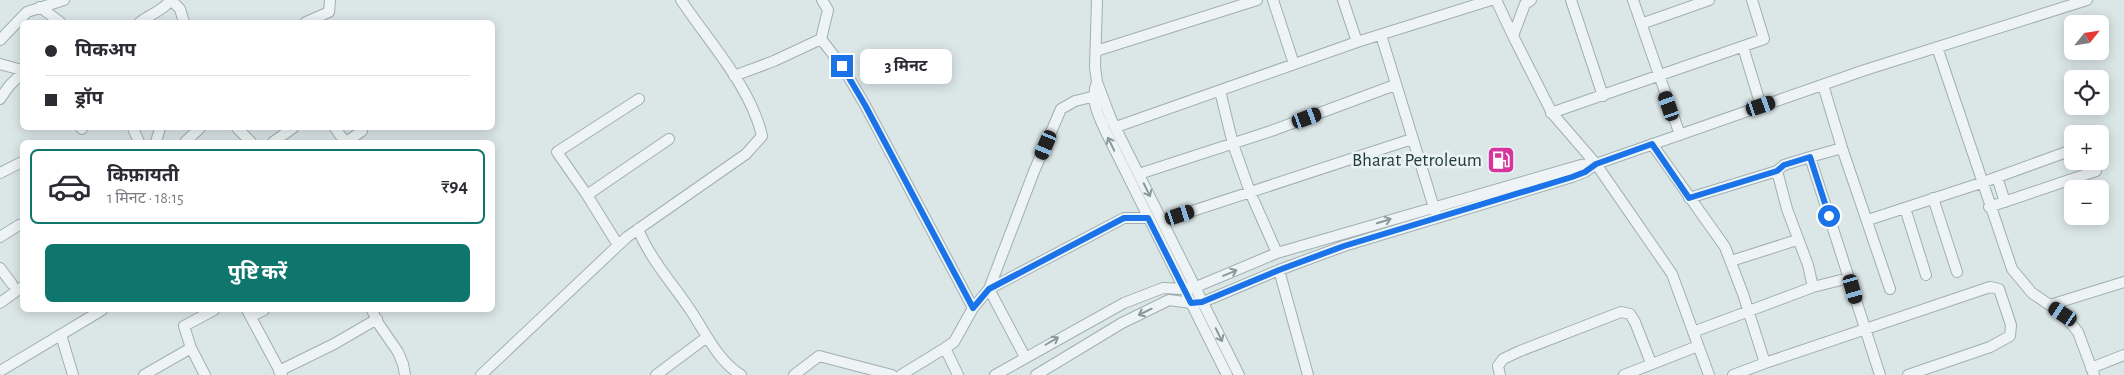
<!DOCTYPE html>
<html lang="hi">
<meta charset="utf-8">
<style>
:root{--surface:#fff;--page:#f7f7f7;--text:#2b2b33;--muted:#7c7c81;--line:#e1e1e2;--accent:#0f766e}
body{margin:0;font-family:"Alegreya Sans","Noto Sans Devanagari",sans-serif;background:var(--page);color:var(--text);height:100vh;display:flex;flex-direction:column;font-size:19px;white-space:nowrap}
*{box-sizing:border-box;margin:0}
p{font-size:16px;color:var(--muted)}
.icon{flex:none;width:28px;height:28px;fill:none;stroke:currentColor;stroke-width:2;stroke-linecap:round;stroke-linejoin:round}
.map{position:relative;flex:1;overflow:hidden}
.details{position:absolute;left:20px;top:140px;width:475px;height:172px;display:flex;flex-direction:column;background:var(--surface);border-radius:8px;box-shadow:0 2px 12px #0003}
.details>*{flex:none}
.guide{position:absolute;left:20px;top:20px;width:475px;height:110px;border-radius:8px;box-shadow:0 2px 12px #0003;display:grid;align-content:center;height:110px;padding:0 25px;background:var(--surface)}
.needle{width:32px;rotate:60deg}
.controls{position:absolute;left:2064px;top:15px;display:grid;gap:10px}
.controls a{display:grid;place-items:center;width:45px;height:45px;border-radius:8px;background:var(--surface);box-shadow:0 2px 12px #0003;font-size:25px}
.end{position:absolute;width:22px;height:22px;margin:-11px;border:6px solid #1a73e8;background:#fff;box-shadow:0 0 0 2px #fff}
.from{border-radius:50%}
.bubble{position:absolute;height:35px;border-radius:8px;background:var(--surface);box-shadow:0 2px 12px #0003;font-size:16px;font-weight:700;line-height:35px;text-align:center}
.car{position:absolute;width:15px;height:30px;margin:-15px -8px;border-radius:6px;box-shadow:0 0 4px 1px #0007;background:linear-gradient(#222 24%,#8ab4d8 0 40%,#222 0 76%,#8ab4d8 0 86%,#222 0)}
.guide b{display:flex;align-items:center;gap:18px;height:48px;font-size:19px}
.guide b+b{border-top:1px solid var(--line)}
.guide i{width:12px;height:12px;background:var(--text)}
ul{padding:9px 0 0;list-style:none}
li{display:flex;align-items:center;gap:15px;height:75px;margin:0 10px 8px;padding:0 15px;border:2px solid transparent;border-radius:8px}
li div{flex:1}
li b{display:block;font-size:19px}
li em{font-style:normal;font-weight:700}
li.on{border-color:var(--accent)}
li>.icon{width:45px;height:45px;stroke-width:1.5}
.button{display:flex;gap:10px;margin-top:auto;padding:10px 25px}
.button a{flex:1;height:58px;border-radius:8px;background:var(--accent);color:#fff;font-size:20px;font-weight:700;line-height:58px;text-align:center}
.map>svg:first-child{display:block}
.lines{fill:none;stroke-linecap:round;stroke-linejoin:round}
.minor-casing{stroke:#a0afb1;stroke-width:12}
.minor{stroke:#eef4f5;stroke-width:10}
.oneway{stroke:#89989a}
.route{stroke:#1a73e8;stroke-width:6}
.labels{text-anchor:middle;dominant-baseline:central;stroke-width:5;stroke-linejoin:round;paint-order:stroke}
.poi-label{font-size:19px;fill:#243b3e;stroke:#ebf4f5;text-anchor:end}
</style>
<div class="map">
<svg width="2124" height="375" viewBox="0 0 2124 375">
<rect width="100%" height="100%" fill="#dbe6e7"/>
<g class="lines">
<!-- minor casing -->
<g class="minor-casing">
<path id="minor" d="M171,0L180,9L184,22
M1097,0L1095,67L1097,82L1111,119L1239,375
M1273,0L1294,64
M1343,0L1357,42
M1496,0L1513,36
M1531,0L1525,4L1513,36L1552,113L1596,164L1672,274L1709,375
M1571,0L1603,96
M1633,0L1680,135
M40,7L60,22
M140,22C151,14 162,11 171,0
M306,22L329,12L330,0
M1641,24L1709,0
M1381,35L1435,211
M821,39L842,66L865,105L973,308
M821,39L828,10L822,0
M0,40L27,12L64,0
M1743,47L1761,106
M1937,47L2012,269L2032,293L2063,314L2078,332L2094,375
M1096,51L1257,0
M0,64L22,70
M734,76L774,61L821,39
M1097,82C1090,99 1098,115 1105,130L1227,375
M1823,85L1842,148L1890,289
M1220,91L1233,144L1250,192L1277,253
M0,99L9,86L22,73
M1551,113L1764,39L1752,0
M1116,127L1357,42L1491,0
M81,128L82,129
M133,128L139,142
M237,128L251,142
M335,128L345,142
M156,142L160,128
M185,142L200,128
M273,142L293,128
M346,142L362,131
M1652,144L1725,247L1743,294L1765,363L1733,375
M1810,157L1842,148
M1777,171L1784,165L1810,157L1880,375
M0,173L22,162
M1139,174L1271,131L1395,85
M1997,177L2005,202
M587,195L557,152L639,99
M1689,198L1777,171L1787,209L1808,265L1813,287L1693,332
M1933,198L1957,272
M1989,207L2096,171
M1905,208L1926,275
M1868,220L1981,183L2072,150
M1162,221L1412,139
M638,229C650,259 673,284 691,311C705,332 718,361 741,375
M0,237L19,225
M618,245L587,195L669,139
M1731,261L1797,240
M0,268L12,284
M1279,270L1308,375
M1813,287L1849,278
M0,303L22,287
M2050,305L2124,282
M247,310L282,375
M372,310L378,323L398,352L403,364L405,375
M252,316L264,310
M61,335L73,375
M945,348L954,342L973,308L989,289L1035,169L1061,109L1075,101L1100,95
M1025,357L989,289L1124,218H1148
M1765,363L1990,287L1999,289L2011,325L2010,336L1990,347L1908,375
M2091,368L2124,355
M2,370L102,310
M279,371L334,344L377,319
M144,375L191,348
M205,375L191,348L184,326L214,310
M481,375L627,237L746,154L762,136C751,87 709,42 681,0
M656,375L707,337
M794,375L819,356L892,375
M901,375L945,348L958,375
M995,375L1124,303L1163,288L1184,289L1196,287L1277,253L1581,165L1596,164L1865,70L2087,0
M1036,375L1122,323L1169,300L1191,303L1203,302L1279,270L1344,246L1572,177L1585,172L1596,164
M1500,375L1498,366L1503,359L1520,351L1621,312L1630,314L1635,322L1651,363
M1624,375L1698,346"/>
</g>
<!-- minor -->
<use href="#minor" class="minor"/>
</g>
<!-- one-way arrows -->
<defs><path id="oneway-shaft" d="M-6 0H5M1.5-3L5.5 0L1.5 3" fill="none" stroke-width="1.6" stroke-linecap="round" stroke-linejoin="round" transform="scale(1.25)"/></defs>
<g class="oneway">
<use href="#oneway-shaft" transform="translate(1111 144) rotate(-116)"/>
<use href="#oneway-shaft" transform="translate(1147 190) rotate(64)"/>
<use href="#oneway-shaft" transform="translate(1384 221) rotate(-17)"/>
<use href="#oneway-shaft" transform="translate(1230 273) rotate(-23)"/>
<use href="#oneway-shaft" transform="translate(1145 312) rotate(154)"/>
<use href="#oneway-shaft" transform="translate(1219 335) rotate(64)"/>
<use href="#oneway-shaft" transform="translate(1052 341) rotate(-30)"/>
</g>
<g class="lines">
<!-- route -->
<path class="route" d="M842,66L865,105L973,308L989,289L1124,218H1148L1191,303L1202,302L1279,270L1344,246L1572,177L1585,172L1596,164L1652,144L1689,198L1777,171L1784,165L1810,157L1829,216"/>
</g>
<!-- icons -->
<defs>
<g id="fuel-square" transform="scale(1.4375)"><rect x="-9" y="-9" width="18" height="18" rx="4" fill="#d7359e" stroke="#ebf4f5"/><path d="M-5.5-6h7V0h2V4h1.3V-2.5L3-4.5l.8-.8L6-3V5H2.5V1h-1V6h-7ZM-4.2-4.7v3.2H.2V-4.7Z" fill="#fff"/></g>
</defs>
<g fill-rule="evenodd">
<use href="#fuel-square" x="1501" y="160"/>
</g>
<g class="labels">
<!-- poi labels -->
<g class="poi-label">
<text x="1482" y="160">Bharat Petroleum</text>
</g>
</g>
</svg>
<div class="controls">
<a><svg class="needle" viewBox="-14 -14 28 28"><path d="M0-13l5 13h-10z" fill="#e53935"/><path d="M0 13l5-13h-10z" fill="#7c7c81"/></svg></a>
<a><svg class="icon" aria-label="locate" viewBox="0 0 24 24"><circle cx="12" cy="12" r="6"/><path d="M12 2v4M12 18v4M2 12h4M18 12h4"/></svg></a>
<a>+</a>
<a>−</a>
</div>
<i class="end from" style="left:1829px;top:216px"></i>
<i class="end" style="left:842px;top:66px"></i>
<div class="bubble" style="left:860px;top:49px;width:92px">3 मिनट</div>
<i class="car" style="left:1669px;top:106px;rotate:341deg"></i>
<i class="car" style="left:1761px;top:106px;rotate:71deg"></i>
<i class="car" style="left:1307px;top:118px;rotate:70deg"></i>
<i class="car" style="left:1046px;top:145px;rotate:203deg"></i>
<i class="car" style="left:1180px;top:215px;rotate:72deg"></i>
<i class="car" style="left:1853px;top:289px;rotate:164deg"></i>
<i class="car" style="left:2063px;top:314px;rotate:304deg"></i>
<div class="guide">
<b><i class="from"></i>पिकअप</b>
<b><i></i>ड्रॉप</b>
</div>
<section class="details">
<ul>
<li class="on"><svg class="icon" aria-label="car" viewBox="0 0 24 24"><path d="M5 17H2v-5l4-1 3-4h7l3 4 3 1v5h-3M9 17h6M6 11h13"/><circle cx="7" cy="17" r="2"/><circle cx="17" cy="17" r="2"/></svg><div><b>किफ़ायती</b><p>1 मिनट · 18:15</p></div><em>₹94</em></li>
</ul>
<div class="button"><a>पुष्टि करें</a></div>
</section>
</div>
